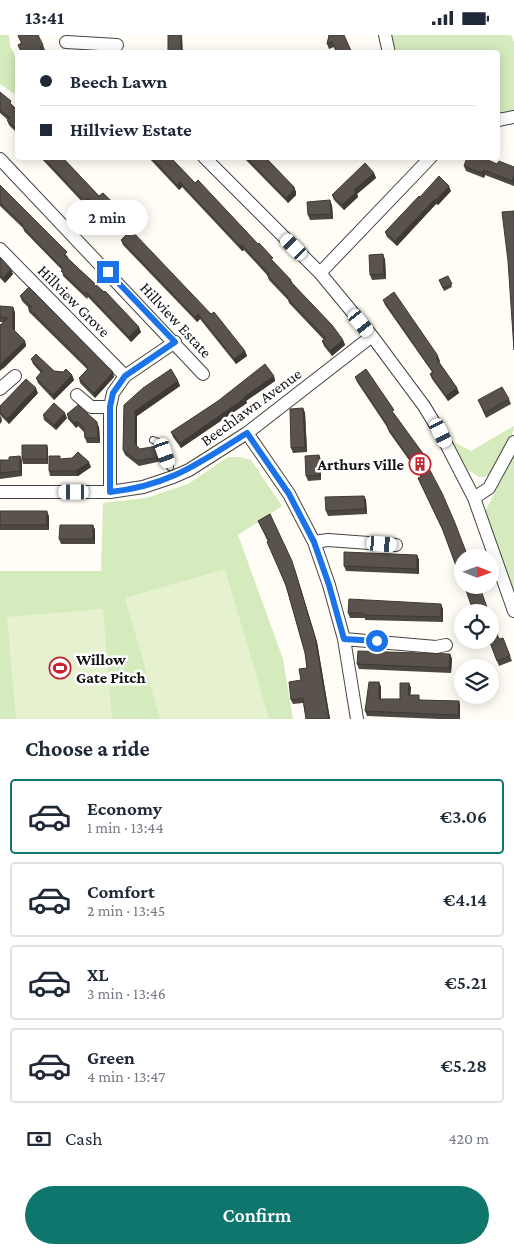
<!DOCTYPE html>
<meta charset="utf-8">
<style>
:root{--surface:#fff;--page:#f2f2f3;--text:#1f2937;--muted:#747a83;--line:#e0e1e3;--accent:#0f766e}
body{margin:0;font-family:"Crimson Pro",serif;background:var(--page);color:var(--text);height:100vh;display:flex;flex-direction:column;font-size:19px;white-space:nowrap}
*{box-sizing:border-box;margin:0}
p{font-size:16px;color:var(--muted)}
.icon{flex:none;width:28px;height:28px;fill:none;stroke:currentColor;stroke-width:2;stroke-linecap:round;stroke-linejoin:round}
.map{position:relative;height:684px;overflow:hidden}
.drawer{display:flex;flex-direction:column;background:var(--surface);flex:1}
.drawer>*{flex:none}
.top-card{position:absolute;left:15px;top:15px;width:485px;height:110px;border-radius:5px;box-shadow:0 2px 12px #0003;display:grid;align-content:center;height:110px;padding:0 25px;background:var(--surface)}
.needle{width:32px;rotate:91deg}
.tools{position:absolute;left:454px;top:514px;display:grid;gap:10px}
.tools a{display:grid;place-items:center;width:45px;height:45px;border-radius:50%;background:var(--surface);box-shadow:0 2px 12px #0003;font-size:25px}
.end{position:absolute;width:22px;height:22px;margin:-11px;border:6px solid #1a73e8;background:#fff;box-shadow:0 0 0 2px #fff}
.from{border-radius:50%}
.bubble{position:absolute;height:35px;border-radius:18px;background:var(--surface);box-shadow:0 2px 12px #0003;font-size:16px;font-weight:600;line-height:35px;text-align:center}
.car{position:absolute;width:15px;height:30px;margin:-15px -8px;border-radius:6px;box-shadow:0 0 4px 1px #0007;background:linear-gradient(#fff 24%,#345 0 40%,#fff 0 76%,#345 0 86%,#fff 0)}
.top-card b{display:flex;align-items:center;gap:18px;height:48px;font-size:19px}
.top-card b+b{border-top:1px solid var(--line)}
.top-card i{width:12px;height:12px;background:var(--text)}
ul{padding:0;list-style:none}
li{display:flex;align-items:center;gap:15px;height:75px;margin:0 10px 8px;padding:0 15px;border:2px solid var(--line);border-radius:5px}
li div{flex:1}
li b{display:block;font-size:19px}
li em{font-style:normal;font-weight:600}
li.selected{border-color:var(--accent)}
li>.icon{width:45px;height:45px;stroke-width:1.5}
h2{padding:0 25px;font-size:22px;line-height:60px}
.pay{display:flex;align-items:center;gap:12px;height:55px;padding:0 25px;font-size:19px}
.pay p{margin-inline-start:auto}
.cta{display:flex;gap:10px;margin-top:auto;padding:10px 25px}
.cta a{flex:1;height:58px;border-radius:30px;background:var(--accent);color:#fff;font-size:20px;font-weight:600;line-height:58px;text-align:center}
.status{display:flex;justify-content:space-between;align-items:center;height:35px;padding:0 25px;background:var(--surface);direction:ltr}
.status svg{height:14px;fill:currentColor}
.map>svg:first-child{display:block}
.green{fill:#d5ebbd}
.pitch{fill:#e6f2cf}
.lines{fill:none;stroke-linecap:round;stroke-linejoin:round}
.lane-casing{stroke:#444;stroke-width:8}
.street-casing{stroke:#444;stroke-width:14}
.lane{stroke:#fff;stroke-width:6}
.street{stroke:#fff;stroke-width:12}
.wall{fill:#4d4742}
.shaded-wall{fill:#3f3936}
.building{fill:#5a524d;stroke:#3f3936}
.route{stroke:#1a73e8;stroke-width:6}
.labels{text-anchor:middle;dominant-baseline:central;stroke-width:5;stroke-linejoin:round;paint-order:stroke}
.street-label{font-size:16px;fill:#111;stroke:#fff}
.poi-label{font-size:16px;font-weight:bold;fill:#111;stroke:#fff;text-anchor:end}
</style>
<div class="status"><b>13:41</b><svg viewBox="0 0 49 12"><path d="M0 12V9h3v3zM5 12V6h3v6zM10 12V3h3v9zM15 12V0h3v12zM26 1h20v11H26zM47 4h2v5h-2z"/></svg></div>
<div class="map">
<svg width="514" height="684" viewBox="0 0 514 684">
<rect width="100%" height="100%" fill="#fffdf5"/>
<!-- green -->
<path class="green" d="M0,0H9L10,11L17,24V61L0,49Z
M392,0H511L514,7V75L498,79V18L397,17L392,7Z
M514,391C514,401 497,437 487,441C485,442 482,442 479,442L467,434L452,406L471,416Z
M514,420V561L485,477Z
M228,422H239L251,425L282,471L238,500L283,624L293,684H0V536H101L103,468L146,463L188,449Z"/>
<!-- pitch -->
<path class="pitch" d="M225,534L269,684H160L125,563Z
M103,574L112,684H16L7,582Z"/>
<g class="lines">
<!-- lane casing -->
<g class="lane-casing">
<path id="lane" d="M153,405L161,408L170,432"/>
</g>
<!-- street casing -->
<g class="street-casing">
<path id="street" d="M385,0L389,18
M66,7L117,10
M498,85L514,82
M204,122L320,238L372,301L424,371L441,399L474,463L514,576
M0,124L203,339
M0,214L125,341
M320,238L431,122
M0,354L15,341
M77,360L91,372H110
M247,398L289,459L314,507L329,550L344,604L357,684
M0,457H110L143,452L173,442L189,435L247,398L372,301
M110,457V372L113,358L125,341L175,307
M474,463L489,453L514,407
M314,507L328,505L396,510
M344,604L436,612L446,610"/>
</g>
<!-- lane -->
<use href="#lane" class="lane"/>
<!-- street -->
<use href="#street" class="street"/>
</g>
<!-- wall -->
<path class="wall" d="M329,0L352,18H337L334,12L329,14L327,9Z
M18,1L43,10L45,15L43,16L45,18H21L18,10L21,8Z
M0,57L18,76V99L9,90L7,85H8L0,78Z
M40,122H62L99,161L128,186L119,196L89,168L86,171Z
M148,122H170L291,245L293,249L343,305L345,310L332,321L324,311L322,306L324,305L289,268L288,265L269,245L267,240L244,215L242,216L182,152L179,155Z
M243,122H265L294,152L296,157V160L288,168Z
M497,129L514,132V151L485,140L484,143L466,136L464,131Z
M374,138L376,143L357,159L358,162L344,175L334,165L332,160Z
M0,150L68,222V223L141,297L131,307L88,262L87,264L63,241L62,235L24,196L23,193L0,171Z
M451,156L438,170L436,169L397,211L387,202L385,197L420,162Z
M332,170L333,184L310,185L308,180Z
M121,205L211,279L245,316L247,321L236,329L200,284L197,287L123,210Z
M0,222L13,239L5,248L0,243Z
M385,224L386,244L372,245L370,240Z
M448,241L452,252L444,256L439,245Z
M20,261L114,342L95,363L80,348L79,343L87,334L29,277L28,272L22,266Z
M383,265L440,326L439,327L457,353L459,358L448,366L432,344L430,339L432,337L385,270Z
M0,271L15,277V296L25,306L26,311L3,334V287H0Z
M31,324L54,336L63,337L72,340L74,345L54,365L38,348L36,343L41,338L33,329Z
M274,341L275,346L246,366L247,368L181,413L173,402L171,397Z
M355,342L395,380L427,424L429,429L427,430L444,498L420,448L418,443L421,442L389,397L387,392L357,347Z
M178,346L180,351L137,381V411L140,414L157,411L162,426L139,431L125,420L123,415L124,370Z
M38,358L9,389L0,380V371Z
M509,364L511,369L486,383L478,365Z
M303,373L305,378L307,417L293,418L291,413Z
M67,379L99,392L100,408H87L85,403L84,397L78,391L76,393L68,384Z
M43,380L67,383L56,395L44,385Z
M47,410L48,415V429H23L22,424Z
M319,420L321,425V445L308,446L306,441Z
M20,421L22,426V441L0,444V425H9Z
M61,424L91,432L78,441H50L49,436Z
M364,461L366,465L367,479L328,481L326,476Z
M0,476L49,481V495H0Z
M270,479L317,607L330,684H306L303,668L293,669L291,665L307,633L305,618L286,552L268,507L258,486Z
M93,490L95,495V509H61L59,504Z
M417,520L419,525V539L346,536L344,531Z
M443,574V587L365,585V583H350L348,578Z
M503,603L512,626L499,631L489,605L499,604Z
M450,619L452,624L451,638L359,634L357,629Z
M379,647L381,652V664H400L409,648L411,653L410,660L421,665L459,666L460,671V684H440L367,681L365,676Z"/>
<!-- shaded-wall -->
<path class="shaded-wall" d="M181,0H182L183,18H181Z
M484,135L485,140L484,143L482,138Z
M374,138L376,143L357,159L358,162L344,175L342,170L354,155Z
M514,141V151L512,146Z
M180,147L182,152L179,155L177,150Z
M449,151L451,156L438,170L436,165Z
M294,152L296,157V160L288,168L286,163Z
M88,163L89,168L86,171L84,166Z
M435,164L436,169L397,211L395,206Z
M330,165L332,170L333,184L331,179Z
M127,181L128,186L119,196L117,191Z
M242,210L244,215L242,216L240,211Z
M383,219L385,224L386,244L384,239Z
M11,234L13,239L5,248L3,243Z
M13,272L15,277V299L13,294Z
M198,279L200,284L197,287L195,282Z
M139,292L141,297L131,307L129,302Z
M343,305L345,310L332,321L330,316Z
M25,306L26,311L0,336V330Z
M245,316L247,321L236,329L234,324Z
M438,321L440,326L438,328L436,323Z
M113,337L114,342L95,363L94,358Z
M72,340L74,345L54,365L53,360Z
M274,341L275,346L246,366L247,368L181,413L180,408Z
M178,346L180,351L137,381V414L135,409V376Z
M36,353L38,358L9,389L7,384Z
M457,353L459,358L448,366L446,361Z
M303,373L305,378L307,417L305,412Z
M65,378L67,383L56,395L54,390Z
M1,381L2,386L0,389V382Z
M77,386L78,391L76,393L74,388Z
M97,387L99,392L100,408L98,403Z
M47,410L48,415V429L47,424Z
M319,420L321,425V445L319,440Z
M20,421L22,426V441L20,436Z
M427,424L429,429L426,431L425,426Z
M89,427L91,432L78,441L76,436Z
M364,461L366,465L367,479L365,474Z
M47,476L49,481V495L47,490Z
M93,490L95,495V509L93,504Z
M417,520L419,525V539L417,534Z
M294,531L317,607L330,684H329Z
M441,569L443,574V587L441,582Z
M450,619L452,624L451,638L449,633Z
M379,647L381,652V668L379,664Z
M409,648L411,653L410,664L408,660Z
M459,666L460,671V684L458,680Z"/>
<!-- building -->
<path class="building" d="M19,0H38L43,10L40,12L45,18H22L18,10L22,8L18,1Z
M168,0H181V18H168Z
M329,0H344L352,18H337L332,7L327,9Z
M0,57L11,66L10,68L18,76V96L7,85L10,83L0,75Z
M43,122H62L99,161L103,158L127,181L117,191L88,163L84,166Z
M151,122H170L195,148L198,145L258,209L259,208L273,223L271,224L291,245L290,246L332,290L343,305L330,316L322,306L326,303L287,263L288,262L267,240L269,239L242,210L240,211L180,147L177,150Z
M246,122H265L294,152V155L286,163Z
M467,122H481L497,129L499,126L514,132V141L512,146L484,135L482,138L464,131Z
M365,128L374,138L354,155L356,157L342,170L332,160Z
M439,141L449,151L436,165L435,164L395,206L385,197L419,161L420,162Z
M0,150L67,217L64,220L104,257L105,256L139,292L129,302L86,257L85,259L61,236L63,234L22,191L23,190L0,168Z
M330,165L331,179L308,180L307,167Z
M514,176V315L508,226L502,177Z
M131,195L211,279L214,277L245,316L234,324L198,279L195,282L121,205Z
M383,219L384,239L370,240L369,220Z
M0,222L11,234L3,243L0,240Z
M448,241L452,249L443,253L439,245Z
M29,252L113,337L94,358L79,343L89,333L28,272H32L20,261Z
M394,257L438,321L436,323L457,353L446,361L430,339L433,337L383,265Z
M0,271L13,272V294L25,306L0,330V290L8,283L0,282Z
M36,319L54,336L63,337L66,334L72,340L53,360L36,343L42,336L31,324Z
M265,329L274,341L244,362L245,363L180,408L171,397L218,366Z
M171,334L178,346L135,376V409L140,414L157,411L161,421L138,426L123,415L124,370L143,353Z
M366,334L394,375L392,376L427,424L425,426L442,458L455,488L468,522H462V547L442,493L418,443L422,441L387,392L388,391L355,342Z
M26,344L36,353L7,384L0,377V371Z
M502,352L509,364L485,378L478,365Z
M54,368L65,378L54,390L43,380Z
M78,370L97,387L98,403H85L84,394L77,386L74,388L67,379Z
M303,373L305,412L291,413L290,374Z
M22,410H47V424H22Z
M78,417L89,427L76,436H49V421H60V424L72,423Z
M319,420V440L306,441L305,421Z
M20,421V436L0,438V425H9V422Z
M364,461L365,474L326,476L325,462Z
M0,476H47V490H0Z
M270,479L292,526L315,602L329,684H306L303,663L291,665L289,647L301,645L299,634L307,633L305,618L286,550L267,507L269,506L258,486Z
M60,490H93V504H59Z
M344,517L417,520V534L344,531Z
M464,550H479L489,578H474Z
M349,564L441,569V582L363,580V578H348Z
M490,580L499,604L503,603L510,621L497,626L489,605H490Z
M358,616L450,619L449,633L357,629Z
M369,647H379V664H400V648H409L408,660H419V665L459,666L458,680L365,676Z"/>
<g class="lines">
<!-- route -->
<path class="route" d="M108,237L175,307L125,341L113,358L110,372V457C169,451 199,428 247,398L289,459L314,507L329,550L344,604L377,606"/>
</g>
<!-- icons -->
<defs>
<g id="building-ring" transform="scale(1.125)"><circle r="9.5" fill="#fff" stroke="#c4262e" stroke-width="1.5"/><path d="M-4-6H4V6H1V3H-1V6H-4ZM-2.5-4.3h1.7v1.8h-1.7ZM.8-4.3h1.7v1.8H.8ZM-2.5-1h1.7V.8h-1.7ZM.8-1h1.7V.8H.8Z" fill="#c4262e"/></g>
<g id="stadium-ring" transform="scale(1.125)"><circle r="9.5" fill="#fff" stroke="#c4262e" stroke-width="1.5"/><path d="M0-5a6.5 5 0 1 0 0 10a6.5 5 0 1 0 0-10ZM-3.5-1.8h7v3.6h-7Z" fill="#c4262e"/></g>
</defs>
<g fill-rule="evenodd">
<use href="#building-ring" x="420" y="429"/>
<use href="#stadium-ring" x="60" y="633"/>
</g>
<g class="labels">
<!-- street labels -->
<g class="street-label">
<text transform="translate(74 266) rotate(45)">Hillview Grove</text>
<text transform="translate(176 285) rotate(47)">Hillview Estate</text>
<text transform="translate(251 372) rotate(-36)">Beechlawn Avenue</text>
</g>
<!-- poi labels -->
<g class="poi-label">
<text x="404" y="429">Arthurs Ville</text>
<text x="76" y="624" text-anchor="start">Willow<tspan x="76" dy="18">Gate Pitch</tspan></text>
</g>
</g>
</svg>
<div class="tools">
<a><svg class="needle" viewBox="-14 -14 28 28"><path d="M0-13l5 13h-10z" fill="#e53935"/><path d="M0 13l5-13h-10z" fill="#747a83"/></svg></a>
<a><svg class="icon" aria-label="locate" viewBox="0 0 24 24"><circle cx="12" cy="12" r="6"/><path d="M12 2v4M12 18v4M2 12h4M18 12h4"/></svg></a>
<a><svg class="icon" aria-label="layers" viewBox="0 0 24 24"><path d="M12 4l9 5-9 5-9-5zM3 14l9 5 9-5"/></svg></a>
</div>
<i class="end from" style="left:377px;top:606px"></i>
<i class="end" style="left:108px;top:237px"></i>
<div class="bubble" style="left:66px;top:165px;width:82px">2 min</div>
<i class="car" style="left:294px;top:212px;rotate:315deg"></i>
<i class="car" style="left:361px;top:288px;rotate:141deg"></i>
<i class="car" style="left:441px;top:398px;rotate:153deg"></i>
<i class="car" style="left:165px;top:418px;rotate:161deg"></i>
<i class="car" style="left:74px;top:457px;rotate:270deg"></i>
<i class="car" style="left:382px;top:509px;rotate:95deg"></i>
<div class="top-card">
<b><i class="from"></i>Beech Lawn</b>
<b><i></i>Hillview Estate</b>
</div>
</div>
<section class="drawer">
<h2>Choose a ride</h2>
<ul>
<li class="selected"><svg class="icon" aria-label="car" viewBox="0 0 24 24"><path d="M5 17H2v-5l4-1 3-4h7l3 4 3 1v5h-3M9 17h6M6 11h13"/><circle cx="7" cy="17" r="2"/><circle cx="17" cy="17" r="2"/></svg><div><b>Economy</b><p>1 min · 13:44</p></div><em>€3.06</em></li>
<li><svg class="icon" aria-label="car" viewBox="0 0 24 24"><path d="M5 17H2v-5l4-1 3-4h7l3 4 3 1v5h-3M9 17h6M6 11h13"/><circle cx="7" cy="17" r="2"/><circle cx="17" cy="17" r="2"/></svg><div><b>Comfort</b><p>2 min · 13:45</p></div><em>€4.14</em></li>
<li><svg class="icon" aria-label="car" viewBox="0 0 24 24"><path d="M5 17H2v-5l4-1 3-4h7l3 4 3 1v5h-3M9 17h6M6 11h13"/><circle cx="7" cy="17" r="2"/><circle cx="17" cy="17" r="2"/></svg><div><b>XL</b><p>3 min · 13:46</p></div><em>€5.21</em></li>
<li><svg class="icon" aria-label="car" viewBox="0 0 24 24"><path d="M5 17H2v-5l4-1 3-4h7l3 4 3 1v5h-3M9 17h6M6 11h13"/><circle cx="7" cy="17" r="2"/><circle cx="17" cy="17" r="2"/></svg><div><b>Green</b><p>4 min · 13:47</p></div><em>€5.28</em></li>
</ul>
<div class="pay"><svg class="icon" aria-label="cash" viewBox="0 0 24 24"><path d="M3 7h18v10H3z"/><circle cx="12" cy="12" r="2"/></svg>Cash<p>420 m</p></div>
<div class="cta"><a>Confirm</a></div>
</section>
